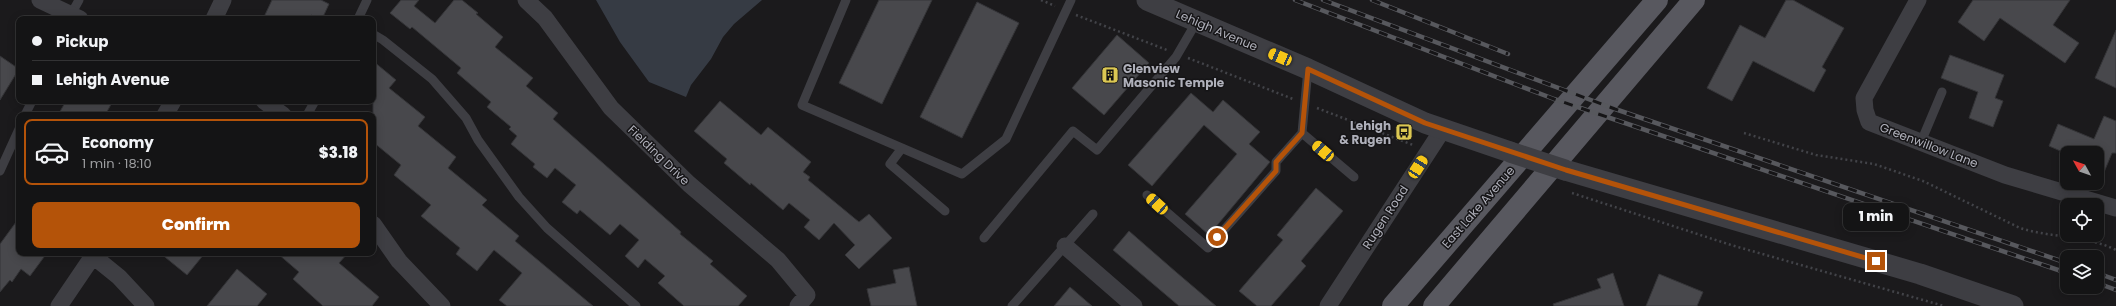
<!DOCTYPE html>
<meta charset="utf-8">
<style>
:root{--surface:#141415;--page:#212122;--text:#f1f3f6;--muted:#9d9ea0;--line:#333334;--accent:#b45309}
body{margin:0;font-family:Poppins,sans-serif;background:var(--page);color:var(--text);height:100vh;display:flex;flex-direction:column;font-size:15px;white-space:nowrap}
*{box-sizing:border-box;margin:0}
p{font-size:13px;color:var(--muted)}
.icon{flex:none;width:22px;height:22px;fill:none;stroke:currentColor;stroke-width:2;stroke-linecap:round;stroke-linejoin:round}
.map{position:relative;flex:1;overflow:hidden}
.panel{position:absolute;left:16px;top:112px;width:360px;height:144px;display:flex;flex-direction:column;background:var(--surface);border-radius:8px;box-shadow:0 2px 10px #0003,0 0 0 1px var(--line)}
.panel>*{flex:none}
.guide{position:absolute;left:16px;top:16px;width:360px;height:88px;border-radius:8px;box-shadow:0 2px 10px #0003,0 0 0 1px var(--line);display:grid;align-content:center;height:88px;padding:0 16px;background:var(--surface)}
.needle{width:26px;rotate:310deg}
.controls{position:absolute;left:2060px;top:146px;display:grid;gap:8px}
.controls a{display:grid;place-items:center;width:44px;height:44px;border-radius:8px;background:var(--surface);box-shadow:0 2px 10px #0003,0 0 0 1px var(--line);font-size:20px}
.end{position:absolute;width:18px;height:18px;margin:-9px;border:5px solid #b45309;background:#fff;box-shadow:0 0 0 2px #fff}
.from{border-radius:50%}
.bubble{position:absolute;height:28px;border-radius:8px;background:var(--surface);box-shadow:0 2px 10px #0003,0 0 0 1px var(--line);font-size:13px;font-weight:800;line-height:28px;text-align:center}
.car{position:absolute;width:12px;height:24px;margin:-12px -6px;border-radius:5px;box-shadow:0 0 3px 1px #0007;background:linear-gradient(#f5c518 24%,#345 0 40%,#f5c518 0 76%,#345 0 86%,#f5c518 0)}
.guide b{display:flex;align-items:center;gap:14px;height:38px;font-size:15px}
.guide b+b{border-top:1px solid var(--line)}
.guide i{width:10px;height:10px;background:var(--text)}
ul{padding:7px 0 0;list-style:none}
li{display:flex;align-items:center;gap:12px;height:66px;margin:0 8px 6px;padding:0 8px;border:2px solid var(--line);border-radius:8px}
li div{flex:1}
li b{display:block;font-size:15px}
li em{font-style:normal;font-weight:800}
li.on{border-color:var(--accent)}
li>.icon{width:36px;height:36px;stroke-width:1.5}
.primary-button{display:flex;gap:8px;margin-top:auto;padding:8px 16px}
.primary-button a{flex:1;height:46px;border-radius:8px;background:var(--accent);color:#fff;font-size:16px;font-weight:800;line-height:46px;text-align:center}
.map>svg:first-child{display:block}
.water{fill:#363b44}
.building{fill:#48484c;stroke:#353538}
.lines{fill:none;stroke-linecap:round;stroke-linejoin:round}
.path{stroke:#424348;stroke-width:2.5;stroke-dasharray:2 3;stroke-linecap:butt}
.service{stroke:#3e3e43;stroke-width:9}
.minor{stroke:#3e3e43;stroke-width:17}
.tertiary{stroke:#3e3e43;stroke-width:21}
.primary{stroke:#58585f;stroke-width:22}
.rail-casing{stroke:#57585d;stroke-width:4.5}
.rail{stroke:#161517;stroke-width:3;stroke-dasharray:9;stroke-linecap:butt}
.tertiary-bridge{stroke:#3e3e43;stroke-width:21}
.route{stroke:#b45309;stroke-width:5}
.labels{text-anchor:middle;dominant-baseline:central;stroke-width:3;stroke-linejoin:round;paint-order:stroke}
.street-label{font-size:12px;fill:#afb0ba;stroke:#161517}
.poi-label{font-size:12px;font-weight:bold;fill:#afb0ba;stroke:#161517;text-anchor:start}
</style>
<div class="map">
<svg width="2116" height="306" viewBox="0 0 2116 306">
<rect width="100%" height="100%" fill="#1b1a1c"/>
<!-- water -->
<path class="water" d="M596,0H762L734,24L723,37L711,59L691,85L686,97L649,82L620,42Z"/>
<!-- building -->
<path class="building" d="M272,0H321L329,4L322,19L311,15L309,19H263Z
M401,0H419L414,6L435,23L454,0H462L478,13L476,14L503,37L495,47L533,78L526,86L558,113L553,119L681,232L680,234L713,261L710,264L747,296L738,306H684L658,283L665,276L645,259L638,268L625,256L639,240L620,224L610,235L580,210L577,214L562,202L576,185L555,168L547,178L533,167L535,164L511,144L517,136L509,129L511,127L487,107L491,102L457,73L461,68L412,27L410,29L390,13Z
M879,0H932L882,104L839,83Z
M1786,0H1793L1844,28L1822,67L1826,70L1814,92L1753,61L1732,101L1707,88L1740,25L1765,38Z
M1973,0H2070L2053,25L2079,43L2065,63L2000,18L1984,41L1958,22Z
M977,2L1019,23L962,138L920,117Z
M2116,30V88L2095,78Z
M1117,35L1149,63L1104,115L1072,88Z
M1950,55L2004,75L1995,98L2003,101L1993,127L1969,118L1978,92L1941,78Z
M0,56L19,69L0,100Z
M373,61L396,80L389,88L425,117L418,126L456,157L448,168L487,200L482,205L519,236L515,241L593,306H507L499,300L522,273L494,250L477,271L456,254L460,248L421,216L431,205L394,175L401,165L373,142Z
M1191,93L1213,112L1223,100L1260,132L1249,144L1270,162L1209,235L1185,214L1237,154L1204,125L1152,186L1128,165Z
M66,101H113L105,115H58Z
M720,101L761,135L768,127L811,162L803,172L810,177L808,180L859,222L869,214L892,238L859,269L845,255L855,245L834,223L819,240L804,227L810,220L789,203L783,210L751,183L750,185L724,163L727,159L694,131Z
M2104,116L2116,121V153H2112L2097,189V153H2065L2049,146L2058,124L2094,139Z
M1316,188L1343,211L1301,261L1306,266L1271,306H1257L1239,291L1283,240L1277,235Z
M19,218V253H47L30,276L21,269L12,282L10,280L0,292V244Z
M1129,231L1176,272L1216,306H1179L1113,250Z
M160,253H205L187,275Z
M277,253H348L339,263L379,297L372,306H323L293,279L299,272Z
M909,267L917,306H871L867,289L896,283L893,270Z
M237,269L267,294L257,306H207Z
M1613,273L1624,306H1554L1553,304L1601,288L1597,279Z
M1659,274L1703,292L1697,306H1646Z
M1070,287L1092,306H1054Z"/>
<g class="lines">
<!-- path -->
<path class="path" d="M1041,0L1055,6
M1076,15L1167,50
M1188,58L1293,99
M1317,108L1413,145
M1744,133L1816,155L1874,164L1923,181L2020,228C2051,238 2086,235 2116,250
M1572,193L1731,245L1944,306"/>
<!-- service -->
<path class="service" d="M846,0L802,105L962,174L1006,139L1071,0
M69,18L79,0
M358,19L367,0
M373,34L383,40L432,79L466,118L478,140L519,197L547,228L636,306
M1308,69L1302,133L1354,177
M25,115L32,101
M307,115L315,101
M1921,142L1942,92
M902,148L890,164L945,211
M0,171L19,129
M1147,195L1208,248L1276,171V162L1302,133
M984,238L1073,131L1097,150L1176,57L1197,21
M1012,306L1093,214"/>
<!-- minor -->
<path class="minor" d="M40,0L80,19
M526,0L545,18L611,108L689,184L778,260L807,295L798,306
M1918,0L1864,98L1865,110L1869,122L2005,175L2116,208
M214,19L223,0
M264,101L283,115
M165,115L173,101
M373,224L399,261L442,306
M1065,246L1134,306
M93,256L119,277L146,306
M59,306L95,253
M1328,306L1443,129"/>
<!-- tertiary -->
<path class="tertiary" d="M1147,0L1308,69L1425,123L1510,152
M1565,170L1920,274L2013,306"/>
<!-- primary -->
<path class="primary" d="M1393,306L1657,0
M1434,306L1694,0"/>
<!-- rail casing -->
<g class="rail-casing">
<path id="rail" d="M1295,0L1554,99L2067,273
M1323,0L1615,109L2067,263
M1372,0L1508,54
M2097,273L2116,280
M2097,283L2116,290"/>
</g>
<!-- rail -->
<use href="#rail" class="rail"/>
<!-- tertiary-bridge -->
<path class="tertiary-bridge" d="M1510,152L1565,170"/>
</g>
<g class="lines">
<!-- route -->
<path class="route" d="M1217,237L1276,171V162L1302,133L1308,69L1425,123L1566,170L1876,261"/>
</g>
<!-- icons -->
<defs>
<g id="building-square" transform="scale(0.9)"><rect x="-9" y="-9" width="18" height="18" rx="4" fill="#dcc853" stroke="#161517"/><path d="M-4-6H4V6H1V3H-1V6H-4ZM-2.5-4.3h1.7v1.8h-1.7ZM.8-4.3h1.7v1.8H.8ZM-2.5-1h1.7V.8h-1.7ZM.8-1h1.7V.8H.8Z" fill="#111"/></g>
<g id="bus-square" transform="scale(0.9)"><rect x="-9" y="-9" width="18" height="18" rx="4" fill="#dcc853" stroke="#161517"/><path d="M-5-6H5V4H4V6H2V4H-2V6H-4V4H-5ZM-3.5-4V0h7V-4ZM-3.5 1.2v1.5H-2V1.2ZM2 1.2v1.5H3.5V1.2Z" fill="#111"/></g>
</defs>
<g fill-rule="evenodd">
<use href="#building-square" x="1110" y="75"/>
<use href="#bus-square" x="1404" y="132"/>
</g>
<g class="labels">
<!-- street labels -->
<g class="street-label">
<text transform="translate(1217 30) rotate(23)">Lehigh Avenue</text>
<text transform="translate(1929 145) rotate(21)">Greenwillow Lane</text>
<text transform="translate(659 155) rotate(44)">Fielding Drive</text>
<text transform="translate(1478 207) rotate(-49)">East Lake Avenue</text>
<text transform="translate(1385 217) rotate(-57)">Rugen Road</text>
</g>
<!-- poi labels -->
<g class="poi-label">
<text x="1123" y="68">Glenview<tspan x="1123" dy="14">Masonic Temple</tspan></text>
<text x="1391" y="125" text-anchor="end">Lehigh<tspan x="1391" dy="14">&amp; Rugen</tspan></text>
</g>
</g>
</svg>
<div class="controls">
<a><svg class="needle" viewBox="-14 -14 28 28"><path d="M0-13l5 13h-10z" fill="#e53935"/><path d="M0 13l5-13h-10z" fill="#9d9ea0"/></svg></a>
<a><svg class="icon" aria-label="locate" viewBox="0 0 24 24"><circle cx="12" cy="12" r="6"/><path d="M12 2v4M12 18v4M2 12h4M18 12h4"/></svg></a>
<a><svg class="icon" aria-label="layers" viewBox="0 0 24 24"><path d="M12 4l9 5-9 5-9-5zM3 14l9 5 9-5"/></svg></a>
</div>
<i class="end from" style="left:1217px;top:237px"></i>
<i class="end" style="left:1876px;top:261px"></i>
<div class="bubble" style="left:1843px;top:203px;width:66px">1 min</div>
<i class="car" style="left:1280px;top:57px;rotate:293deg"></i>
<i class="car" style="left:1323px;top:151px;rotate:311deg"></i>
<i class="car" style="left:1418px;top:167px;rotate:33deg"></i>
<i class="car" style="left:1157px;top:204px;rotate:312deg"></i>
<div class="guide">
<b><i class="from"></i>Pickup</b>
<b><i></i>Lehigh Avenue</b>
</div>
<section class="panel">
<ul>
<li class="on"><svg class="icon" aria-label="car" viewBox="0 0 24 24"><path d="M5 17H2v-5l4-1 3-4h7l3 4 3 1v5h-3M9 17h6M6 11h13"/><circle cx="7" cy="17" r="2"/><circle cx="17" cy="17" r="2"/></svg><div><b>Economy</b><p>1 min · 18:10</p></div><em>$3.18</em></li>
</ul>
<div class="primary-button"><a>Confirm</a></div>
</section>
</div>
